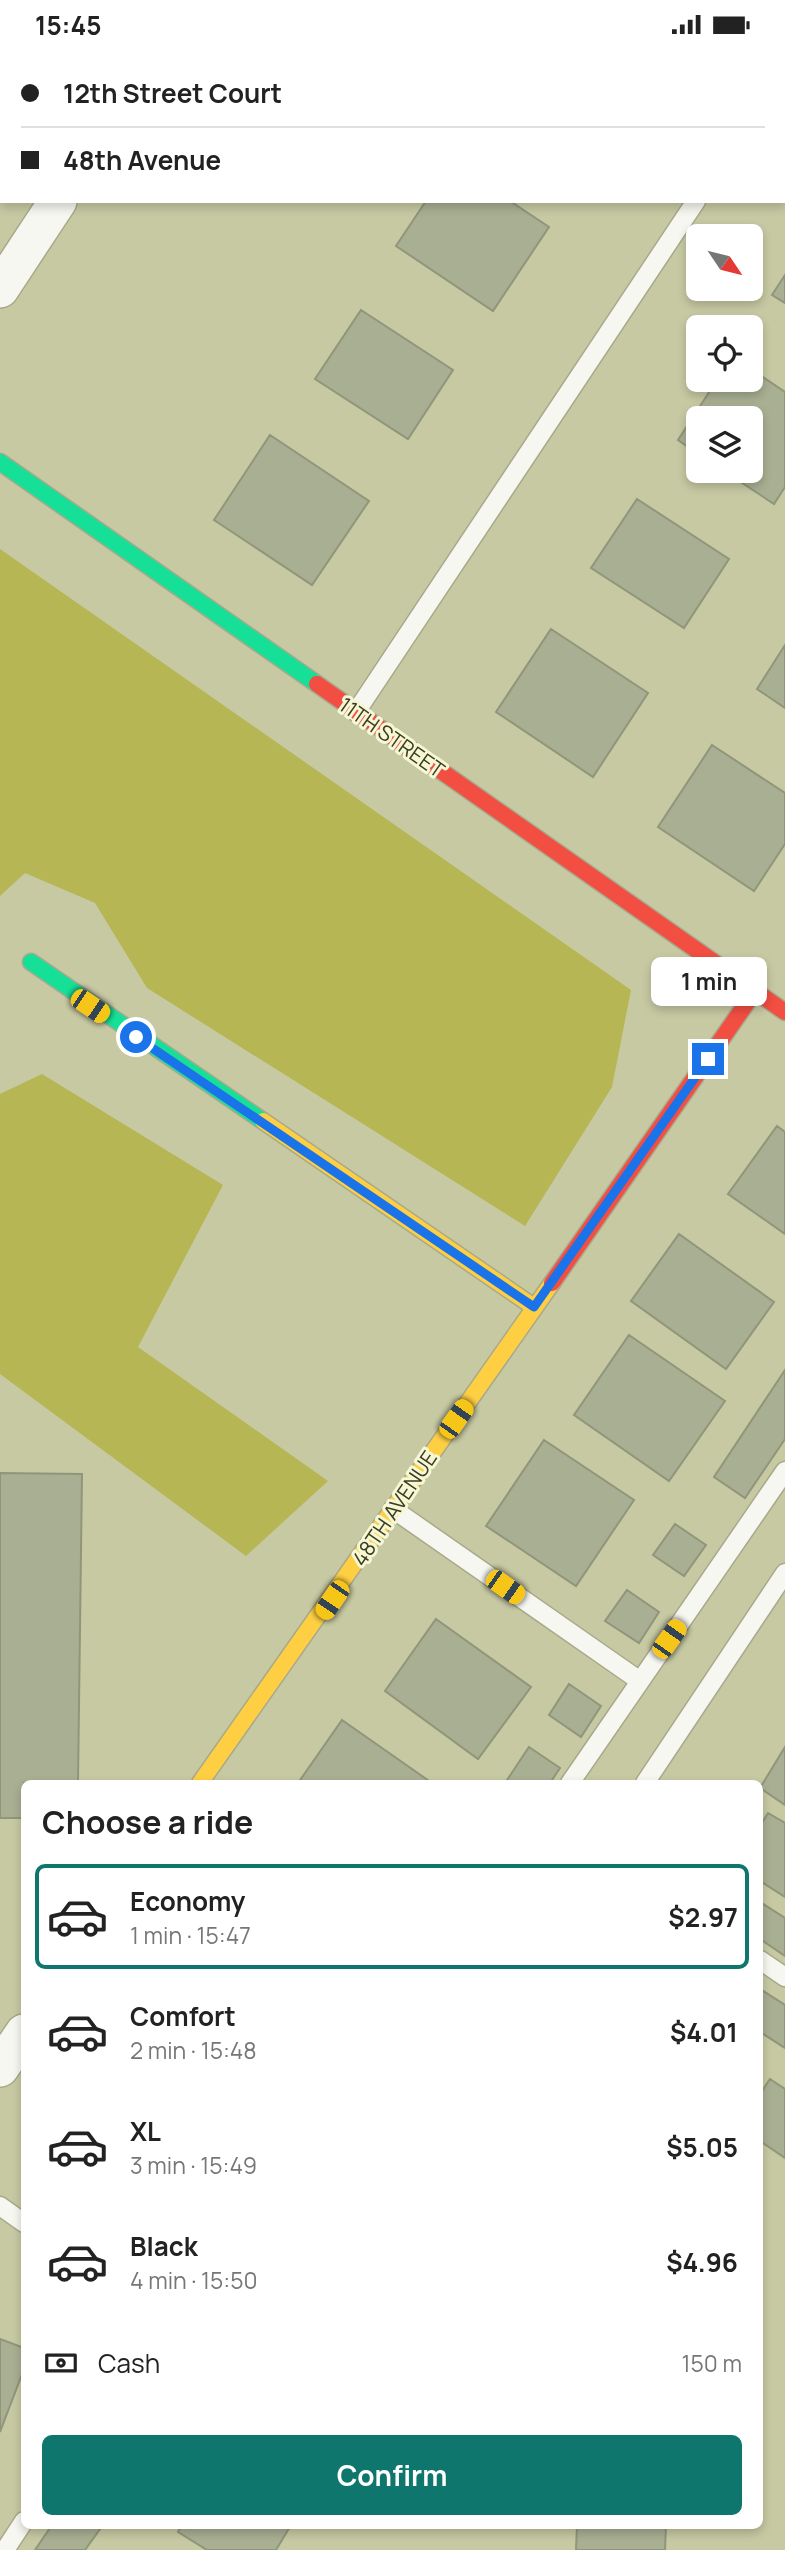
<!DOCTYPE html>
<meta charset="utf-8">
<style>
:root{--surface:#fff;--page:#f2f2f2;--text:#222;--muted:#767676;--line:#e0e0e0;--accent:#0f766e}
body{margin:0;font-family:Manrope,sans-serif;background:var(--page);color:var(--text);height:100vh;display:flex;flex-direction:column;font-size:26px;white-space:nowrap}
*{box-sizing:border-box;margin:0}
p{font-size:23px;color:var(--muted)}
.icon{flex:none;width:38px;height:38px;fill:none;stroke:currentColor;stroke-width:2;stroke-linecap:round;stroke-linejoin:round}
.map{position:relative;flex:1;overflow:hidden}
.drawer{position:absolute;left:21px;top:1731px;width:742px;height:749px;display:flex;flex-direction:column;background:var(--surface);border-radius:10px;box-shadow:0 4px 10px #0003}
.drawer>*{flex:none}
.hud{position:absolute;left:0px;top:0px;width:786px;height:154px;box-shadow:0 4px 10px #0003;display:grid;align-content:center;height:154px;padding:0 21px;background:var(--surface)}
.needle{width:46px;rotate:125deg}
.fabs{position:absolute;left:686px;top:175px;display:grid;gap:14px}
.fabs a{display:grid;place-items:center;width:77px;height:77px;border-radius:10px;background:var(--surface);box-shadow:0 4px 10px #0003;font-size:35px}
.end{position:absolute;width:32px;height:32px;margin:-16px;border:9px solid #1a73e8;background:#fff;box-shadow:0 0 0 4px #fff}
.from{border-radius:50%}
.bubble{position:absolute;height:49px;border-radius:10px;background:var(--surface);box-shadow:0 4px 10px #0003;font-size:23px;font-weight:700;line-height:49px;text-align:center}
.car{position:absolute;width:21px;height:42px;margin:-21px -10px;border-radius:9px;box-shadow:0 0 5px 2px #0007;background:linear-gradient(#f5c518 24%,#345 0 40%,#f5c518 0 76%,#345 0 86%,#f5c518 0)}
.hud b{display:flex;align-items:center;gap:24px;height:66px;font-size:26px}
.hud b+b{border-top:2px solid var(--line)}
.hud i{width:18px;height:18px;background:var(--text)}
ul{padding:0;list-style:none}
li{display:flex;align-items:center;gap:21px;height:105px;margin:0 14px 10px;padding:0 7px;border:4px solid transparent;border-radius:10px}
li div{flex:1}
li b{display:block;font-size:26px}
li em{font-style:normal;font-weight:700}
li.on{border-color:var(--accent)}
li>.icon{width:63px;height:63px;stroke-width:1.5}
h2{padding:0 21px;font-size:32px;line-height:84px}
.pay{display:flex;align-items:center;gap:18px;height:77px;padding:0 21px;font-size:26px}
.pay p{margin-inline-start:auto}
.button{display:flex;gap:14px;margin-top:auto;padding:14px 21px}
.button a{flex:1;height:80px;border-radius:10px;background:var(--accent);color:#fff;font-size:28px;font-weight:700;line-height:80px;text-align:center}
.status{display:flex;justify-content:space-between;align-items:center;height:49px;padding:0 35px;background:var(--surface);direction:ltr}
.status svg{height:19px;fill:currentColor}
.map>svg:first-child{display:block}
.forest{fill:#b6b655}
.building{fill:#a8af92;stroke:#91967a;stroke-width:2}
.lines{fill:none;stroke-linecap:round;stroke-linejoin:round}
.lane-casing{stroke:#a8a98b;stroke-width:21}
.street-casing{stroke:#a8a98b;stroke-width:40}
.fast-casing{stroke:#a8a98b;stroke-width:19}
.slow-casing{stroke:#a8a98b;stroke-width:19}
.jam-casing{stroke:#a8a98b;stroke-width:19}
.lane{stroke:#f7f7f1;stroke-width:18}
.street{stroke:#f7f7f1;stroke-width:37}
.fast{stroke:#16e098;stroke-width:16}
.slow{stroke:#ffcf43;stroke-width:16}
.jam{stroke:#f24e42;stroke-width:16}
.route{stroke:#1a73e8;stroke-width:9}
.labels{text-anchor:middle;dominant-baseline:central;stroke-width:6;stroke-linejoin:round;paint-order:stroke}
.street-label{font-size:21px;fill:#3b3c20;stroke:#f5f7d5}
</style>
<div class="status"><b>15:45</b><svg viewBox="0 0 49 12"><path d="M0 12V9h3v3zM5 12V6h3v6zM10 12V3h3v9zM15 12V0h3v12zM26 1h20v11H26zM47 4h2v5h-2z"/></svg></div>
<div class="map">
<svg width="785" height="2501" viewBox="0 0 785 2501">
<rect width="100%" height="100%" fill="#c7c9a3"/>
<!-- forest -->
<path class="forest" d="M0,500L631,941L612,1038L525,1177L147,939L95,854L25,824L0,847Z
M42,1025L223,1136L138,1298L328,1432L246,1507L0,1325V1045Z"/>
<!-- building -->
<path class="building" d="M426,152H510L549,178L493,262L396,197Z
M785,226V254L772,246Z
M361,261L453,321L408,390L315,330Z
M751,320L785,343V438L774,455L724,422H751V369H698V405L678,391L717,331H751Z
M270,386L369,452L312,536L214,471Z
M637,450L729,510L684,579L591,519Z
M551,580L648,644L593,728L496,663Z
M785,596V659L757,640Z
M712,696L785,744V795L754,842L658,778Z
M777,1077L785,1083V1185L728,1145Z
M679,1185L774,1253L726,1320L631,1252Z
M629,1286L725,1352L669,1432L574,1366Z
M785,1321V1390L745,1449L714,1428Z
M544,1391L634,1451L576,1537L486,1477Z
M0,1424L82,1425L78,1734H24V1769H0Z
M675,1475L706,1496L684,1527L653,1506Z
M627,1541L659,1563L639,1594L605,1572Z
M436,1570L531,1638L478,1710L385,1642Z
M569,1635L601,1657L581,1688L549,1666Z
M342,1671L432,1734H298Z
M529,1698L560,1719L550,1734H512L507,1731Z
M785,1698V1756L760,1739Z
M768,1764L785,1774V1848L760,1832V1777Z
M760,1853L785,1869V1907L760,1890Z
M760,1940L785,1956V1999L760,1983Z
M770,2030L785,2040V2109L760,2092V2045Z
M0,2290L24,2299V2320L0,2383Z
M52,2476H103L85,2501H35Z
M182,2476H291L276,2501H207L178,2483Z
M577,2476H666L665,2501H576Z"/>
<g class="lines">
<!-- lane casing -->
<g class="lane-casing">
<path id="lane" d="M784,21L785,19
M356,663L696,152
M393,1460L640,1632
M570,1734L785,1422
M645,1734L785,1524
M760,1911L785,1928
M0,2157L24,2174
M5,2501L24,2472"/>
</g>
<!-- street casing -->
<g class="street-casing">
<path id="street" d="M159,2L160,0
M0,240L58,152
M0,2019L24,1984"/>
</g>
<!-- fast casing -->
<g class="fast-casing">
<path id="fast" d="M0,413L317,635
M31,913L263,1072"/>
</g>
<!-- slow casing -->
<g class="slow-casing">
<path id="slow" d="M263,1072L534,1258
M200,1734L552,1234"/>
</g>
<!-- jam casing -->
<g class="jam-casing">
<path id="jam" d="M317,635L785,963
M552,1234L755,942"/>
</g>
<!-- lane -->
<use href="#lane" class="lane"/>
<!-- street -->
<use href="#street" class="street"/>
<!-- fast -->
<use href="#fast" class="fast"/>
<!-- slow -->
<use href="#slow" class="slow"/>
<!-- jam -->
<use href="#jam" class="jam"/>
</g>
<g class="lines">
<!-- route -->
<path class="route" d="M136,988L534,1258L708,1010"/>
</g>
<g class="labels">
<!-- street labels -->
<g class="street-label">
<text transform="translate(392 688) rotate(35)">11TH STREET</text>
<text transform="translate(394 1459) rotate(-56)">48TH AVENUE</text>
</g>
</g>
</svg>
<div class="fabs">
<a><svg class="needle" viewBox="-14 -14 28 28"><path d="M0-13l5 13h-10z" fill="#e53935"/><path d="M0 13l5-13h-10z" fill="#767676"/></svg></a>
<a><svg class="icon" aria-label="locate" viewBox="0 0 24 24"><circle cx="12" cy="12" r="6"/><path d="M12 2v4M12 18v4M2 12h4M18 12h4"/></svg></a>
<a><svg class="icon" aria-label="layers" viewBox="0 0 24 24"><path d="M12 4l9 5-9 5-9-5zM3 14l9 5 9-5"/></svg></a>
</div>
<i class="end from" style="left:136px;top:988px"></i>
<i class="end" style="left:708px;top:1010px"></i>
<div class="bubble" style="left:651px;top:908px;width:116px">1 min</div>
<i class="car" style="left:90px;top:957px;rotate:124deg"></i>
<i class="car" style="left:456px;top:1370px;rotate:35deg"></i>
<i class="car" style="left:505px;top:1538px;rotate:125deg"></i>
<i class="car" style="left:332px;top:1551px;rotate:214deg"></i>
<i class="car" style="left:669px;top:1590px;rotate:35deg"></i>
<div class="hud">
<b><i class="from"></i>12th Street Court</b>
<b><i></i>48th Avenue</b>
</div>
<section class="drawer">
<h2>Choose a ride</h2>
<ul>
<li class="on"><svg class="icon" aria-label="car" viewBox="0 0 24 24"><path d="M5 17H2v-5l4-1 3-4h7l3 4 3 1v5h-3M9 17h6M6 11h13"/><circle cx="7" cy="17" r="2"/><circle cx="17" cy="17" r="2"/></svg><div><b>Economy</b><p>1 min · 15:47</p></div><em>$2.97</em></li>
<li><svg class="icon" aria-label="car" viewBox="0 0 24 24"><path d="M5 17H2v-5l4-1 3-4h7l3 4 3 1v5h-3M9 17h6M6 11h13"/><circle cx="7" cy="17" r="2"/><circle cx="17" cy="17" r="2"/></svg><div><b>Comfort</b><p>2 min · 15:48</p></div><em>$4.01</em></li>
<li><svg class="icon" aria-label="car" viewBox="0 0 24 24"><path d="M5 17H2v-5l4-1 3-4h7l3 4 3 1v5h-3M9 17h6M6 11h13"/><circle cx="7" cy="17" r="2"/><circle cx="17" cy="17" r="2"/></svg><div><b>XL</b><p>3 min · 15:49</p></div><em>$5.05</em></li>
<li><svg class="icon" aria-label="car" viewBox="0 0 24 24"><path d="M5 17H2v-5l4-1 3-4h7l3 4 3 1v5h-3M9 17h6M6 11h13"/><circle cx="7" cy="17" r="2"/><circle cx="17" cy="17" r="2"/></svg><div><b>Black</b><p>4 min · 15:50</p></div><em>$4.96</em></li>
</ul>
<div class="pay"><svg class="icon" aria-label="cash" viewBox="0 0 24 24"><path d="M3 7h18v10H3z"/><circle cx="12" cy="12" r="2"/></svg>Cash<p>150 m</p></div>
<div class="button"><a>Confirm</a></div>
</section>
</div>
